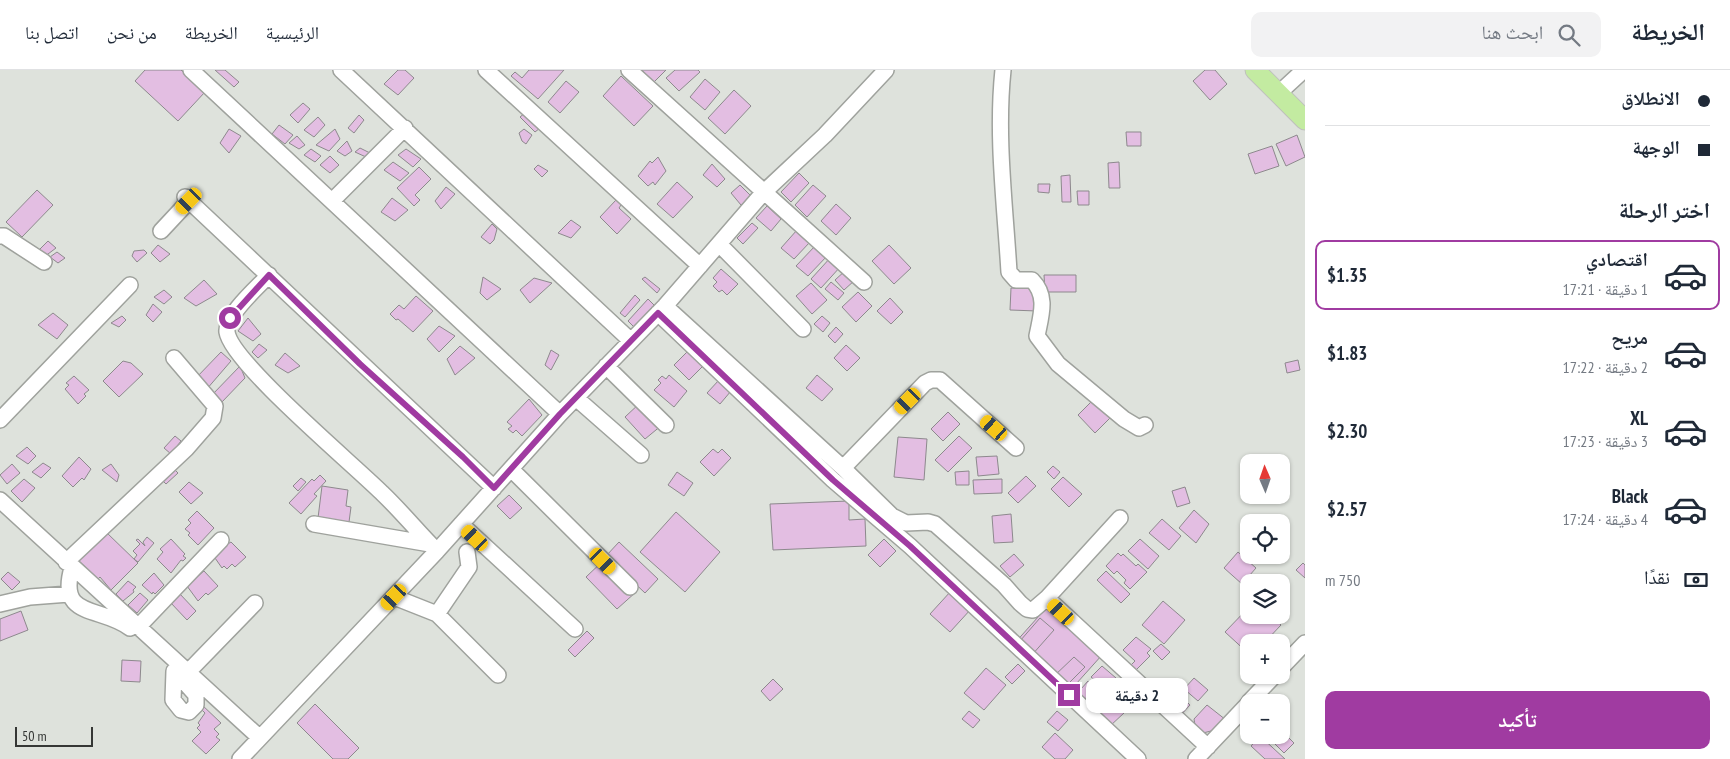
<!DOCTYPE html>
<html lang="ar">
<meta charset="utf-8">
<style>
:root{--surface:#fff;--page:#f2f2f3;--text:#1f2937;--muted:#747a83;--line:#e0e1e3;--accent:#a03ba1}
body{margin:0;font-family:"PT Sans Narrow","Noto Naskh Arabic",sans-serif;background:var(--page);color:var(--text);direction:rtl;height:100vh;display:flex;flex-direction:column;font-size:19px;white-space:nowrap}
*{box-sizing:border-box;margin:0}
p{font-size:16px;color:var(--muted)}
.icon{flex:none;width:28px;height:28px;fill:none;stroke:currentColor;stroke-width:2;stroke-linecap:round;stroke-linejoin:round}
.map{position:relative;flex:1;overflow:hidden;direction:ltr}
.side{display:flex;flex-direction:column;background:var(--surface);width:425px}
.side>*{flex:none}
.banner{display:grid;align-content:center;height:110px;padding:0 20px;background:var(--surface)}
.needle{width:32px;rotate:358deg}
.controls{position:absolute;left:1240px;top:384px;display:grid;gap:10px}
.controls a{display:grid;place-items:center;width:50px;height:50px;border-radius:10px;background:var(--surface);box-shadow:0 1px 4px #0004;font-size:25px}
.scale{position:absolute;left:15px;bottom:12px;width:78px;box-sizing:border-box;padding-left:5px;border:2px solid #353735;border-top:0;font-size:14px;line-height:18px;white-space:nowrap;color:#353735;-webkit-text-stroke:4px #dee2dc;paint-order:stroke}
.end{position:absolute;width:22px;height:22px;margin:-11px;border:6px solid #a03ba1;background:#fff;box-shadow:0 0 0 2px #fff}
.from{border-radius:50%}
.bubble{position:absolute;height:35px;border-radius:10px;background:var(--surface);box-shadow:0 1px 4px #0004;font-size:16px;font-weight:800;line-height:35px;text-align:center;direction:rtl}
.car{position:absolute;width:15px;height:30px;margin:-15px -8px;border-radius:6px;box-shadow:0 0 4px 1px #0007;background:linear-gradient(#f5c518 24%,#345 0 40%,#f5c518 0 76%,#345 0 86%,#f5c518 0)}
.banner b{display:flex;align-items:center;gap:18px;height:48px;font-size:19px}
.banner b+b{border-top:1px solid var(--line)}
.banner i{width:12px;height:12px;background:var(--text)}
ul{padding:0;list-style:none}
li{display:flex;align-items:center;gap:15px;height:70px;margin:0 10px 8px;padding:0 10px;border:2px solid transparent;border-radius:10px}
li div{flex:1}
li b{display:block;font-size:19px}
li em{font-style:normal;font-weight:800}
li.active{border-color:var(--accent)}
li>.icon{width:45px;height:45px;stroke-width:1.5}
h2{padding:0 20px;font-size:22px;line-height:60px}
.pay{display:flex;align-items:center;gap:12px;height:55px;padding:0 20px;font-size:19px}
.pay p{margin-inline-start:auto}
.primary-button{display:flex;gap:10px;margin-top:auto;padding:10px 20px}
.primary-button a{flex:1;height:58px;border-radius:10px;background:var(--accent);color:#fff;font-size:20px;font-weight:800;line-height:58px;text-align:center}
header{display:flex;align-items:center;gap:30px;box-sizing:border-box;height:70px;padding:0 25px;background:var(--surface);border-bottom:1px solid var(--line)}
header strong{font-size:24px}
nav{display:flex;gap:28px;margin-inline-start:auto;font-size:18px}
.search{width:350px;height:45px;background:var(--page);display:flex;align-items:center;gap:12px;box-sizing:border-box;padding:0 18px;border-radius:10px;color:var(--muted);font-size:19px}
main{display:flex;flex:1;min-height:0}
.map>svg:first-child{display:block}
.building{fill:#e3bee2;stroke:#8d898d}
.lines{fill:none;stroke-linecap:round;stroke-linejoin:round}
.minor-casing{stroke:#9fa29d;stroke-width:18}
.major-casing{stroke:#bebfbe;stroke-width:21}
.minor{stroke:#fff;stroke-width:15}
.major{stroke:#c3eba1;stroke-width:19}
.route{stroke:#a03ba1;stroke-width:6}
</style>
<header>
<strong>الخريطة</strong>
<div class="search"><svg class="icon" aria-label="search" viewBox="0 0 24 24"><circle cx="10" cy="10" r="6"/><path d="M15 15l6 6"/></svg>ابحث هنا</div>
<nav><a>الرئيسية</a><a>الخريطة</a><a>من نحن</a><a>اتصل بنا</a></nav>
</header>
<main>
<section class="side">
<div class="banner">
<b><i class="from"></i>الانطلاق</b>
<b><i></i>الوجهة</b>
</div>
<h2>اختر الرحلة</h2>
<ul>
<li class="active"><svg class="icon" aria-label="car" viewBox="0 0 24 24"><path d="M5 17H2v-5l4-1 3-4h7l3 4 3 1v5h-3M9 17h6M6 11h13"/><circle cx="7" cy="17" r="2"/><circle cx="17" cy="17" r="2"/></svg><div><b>اقتصادي</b><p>1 دقيقة · 17:21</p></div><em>$1.35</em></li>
<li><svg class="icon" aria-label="car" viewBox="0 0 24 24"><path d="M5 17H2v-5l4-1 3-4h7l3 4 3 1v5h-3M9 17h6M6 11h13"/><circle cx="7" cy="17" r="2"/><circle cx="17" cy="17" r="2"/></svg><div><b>مريح</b><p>2 دقيقة · 17:22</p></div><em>$1.83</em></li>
<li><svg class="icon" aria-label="car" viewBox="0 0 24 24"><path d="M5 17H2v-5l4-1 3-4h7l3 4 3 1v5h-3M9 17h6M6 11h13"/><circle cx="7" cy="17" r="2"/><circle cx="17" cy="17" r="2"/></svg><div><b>XL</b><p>3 دقيقة · 17:23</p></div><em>$2.30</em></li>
<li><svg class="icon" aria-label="car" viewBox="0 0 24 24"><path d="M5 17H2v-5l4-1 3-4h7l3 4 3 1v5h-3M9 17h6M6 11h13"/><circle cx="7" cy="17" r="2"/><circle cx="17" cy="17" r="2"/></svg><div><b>Black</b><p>4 دقيقة · 17:24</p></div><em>$2.57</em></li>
</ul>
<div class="pay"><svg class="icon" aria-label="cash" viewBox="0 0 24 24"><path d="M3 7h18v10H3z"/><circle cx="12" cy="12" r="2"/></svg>نقدًا<p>750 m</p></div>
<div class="primary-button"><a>تأكيد</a></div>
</section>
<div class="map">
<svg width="1305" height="689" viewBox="0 0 1305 689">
<rect width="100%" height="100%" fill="#dee2dc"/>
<!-- building -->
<path class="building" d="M145,0H181L205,22L178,51L135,11Z
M215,0H225L239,12L234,17Z
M398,0H405L414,8L398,25L384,14Z
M529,0H564L538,29L511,6L515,2L522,8Z
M642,0H666L654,12Z
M675,0H698L700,2L679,21L666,8Z
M1205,0H1215L1227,14L1210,30L1193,11Z
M621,6L653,36L634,56L603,26Z
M705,9L720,22L705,40L690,27Z
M566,11L579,22L560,43L548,32Z
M734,20L751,36L725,64L708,48Z
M303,33L310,39L298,53L290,45Z
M525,43L540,58L535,62L520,47Z
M359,45L364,50L354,63L348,58Z
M318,47L325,55L314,67L304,60Z
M279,55L293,65L285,74L272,64Z
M229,59L241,66L229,83L220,73Z
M335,59L340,69L329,81L316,75Z
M524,59L532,65L526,74L522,71L519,63Z
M1126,62H1141V76H1127Z
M1297,65L1305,87L1286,96L1276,74Z
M297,66L305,75L299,79L289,73Z
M347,71L352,81L345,86L337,81Z
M1272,76L1279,96L1255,104L1248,84Z
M360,78L370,83L366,87L355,82Z
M311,79L321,86L315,92L304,85Z
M406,79L421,89L413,97L398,85Z
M330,86L339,95L330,103L320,95Z
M658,87L666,101L655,115L653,112L648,116L638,106L650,91L652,93Z
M393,92L409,103L400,111L384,100Z
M1119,92L1120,118H1109L1108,93Z
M712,94L725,109L717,117L703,105Z
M538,95L548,101L542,107L534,99Z
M419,97L431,109L415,125L420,130L414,136L397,118Z
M799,103L809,113L791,132L781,122Z
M1070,105L1071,132H1062L1061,106Z
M677,112L693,127L673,148L657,134Z
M1038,114H1050L1049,123L1038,122Z
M740,115L751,126L741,135L731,123Z
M813,115L826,126L807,147L795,135Z
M446,117L455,124L441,139L435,131Z
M37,120L53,135L22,167L6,152Z
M1077,121H1089V135H1078Z
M392,128L408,140L395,151L381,142Z
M616,130L621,135L619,138L631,149L617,164L600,147Z
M836,134L851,148L836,165L821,151Z
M767,136L781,149L771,161L756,148Z
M571,150L581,157L571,168L558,163Z
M752,153L758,158L743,174L737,168Z
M492,154L497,159L494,170L490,174L481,167Z
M797,160L810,172L794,189L781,178Z
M48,171L56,178L44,187L39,180Z
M158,175L170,184L160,192L151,183Z
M816,175L828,185L808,206L796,196Z
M889,175L911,198L894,214L872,191Z
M144,180L147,183L137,192L132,186L134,181Z
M57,182L65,188L58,193L50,187Z
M831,187L841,196L821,218L811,209Z
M721,199L738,214L727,225L722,220L719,222L713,216L717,212L713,208Z
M846,200L855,210L844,220L835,210Z
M1044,205H1076V222H1045Z
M483,207L501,219L487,230L480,223Z
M645,207L660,219L657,223L642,209Z
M534,208L552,213L530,233L520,220Z
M204,210L217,224L196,236L184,228Z
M831,212L844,223L838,230L825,219Z
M811,213L827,230L812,244L796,226Z
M1011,218H1037V241L1010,240Z
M164,220L172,227L164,234L154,227Z
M858,222L872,236L856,252L842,237Z
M635,225L640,230L625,247L620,243Z
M416,226L433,241L413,262L398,249L396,250L390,244L399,235L404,239Z
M890,228L903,242L891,254L877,241Z
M648,229L654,235L634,257L628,251Z
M153,234L162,242L153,252L146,245Z
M53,243L68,255L57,269L38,255Z
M122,246L126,250L119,257L111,253Z
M822,246L830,253L823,262L814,254Z
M248,248L261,264L253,271L238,261Z
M439,256L455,266L439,282L427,269Z
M836,257L843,264L835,273L828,266Z
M259,274L267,280L258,288L252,282Z
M846,275L860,288L847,301L834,288Z
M460,276L475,288L455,305L447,289Z
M551,280L559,285L551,300L545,295Z
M688,281L703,296L689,310L674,295Z
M221,282L231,291L206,320L195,309Z
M285,283L300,296L288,303L275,295Z
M1298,290L1300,300L1287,303L1285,293Z
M123,291L131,293L143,304L119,327L103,311Z
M240,296L245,308L221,333L211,326Z
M669,305L687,321L674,337L654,320L661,313L658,310L662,306L666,309Z
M817,305L833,319L822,331L806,318Z
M74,306L89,320L84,324L86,326L78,334L65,319L69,315L66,313Z
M719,310L731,321L720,334L707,323Z
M1095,328L1112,346L1095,363L1078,345Z
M529,329L542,345L522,366L516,360L513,363L508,359L512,356L507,352Z
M641,332L662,355L645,369L625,347Z
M948,342L960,354L943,371L931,359Z
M175,366L181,371L171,384L164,378Z
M959,366L972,378L948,402L935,390Z
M898,367L927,369L924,410L894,407Z
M27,377L36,386L28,394L16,386Z
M713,379L718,383L722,379L731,388L714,406L700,392Z
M997,386L999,404L978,406L976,387Z
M79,387L91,399L84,410L82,408L73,417L62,406Z
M43,393L51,398L41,408L32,402Z
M12,394L20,403L7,414L0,405Z
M111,394L119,405L117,412L102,400Z
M1053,396L1060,402L1054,409L1047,402Z
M172,397L178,403L166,414L160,408Z
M969,401V415H956L955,402Z
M677,402L693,413L684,426L668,415Z
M320,405L326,411L314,424L317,426L301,444L289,433L312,409L314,411Z
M1026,406L1036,416L1018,433L1008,423Z
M1063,407L1082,424L1069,437L1051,419Z
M301,408L306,412L298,421L293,416Z
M24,409L35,418L22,432L11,421Z
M1002,409V423L974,424L973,410Z
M189,412L203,423L191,434L179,422Z
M322,416L348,420L346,436L351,437L349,452L318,448Z
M1185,417L1190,433L1177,437L1172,421Z
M509,425L522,438L510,449L497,436Z
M849,431V450L865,449L866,476L773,480L770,434Z
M1194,440L1209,454L1196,473L1179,458Z
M197,441L214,458L198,475L188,465L190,463L185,459L191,453L188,450Z
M676,442L720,482L685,522L640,482Z
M1011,444L1013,472L994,473L992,446Z
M1162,449L1181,466L1169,480L1149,463Z
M106,462L138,493L111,520L100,507L98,509L78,490Z
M147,467L154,473L138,492L134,489L137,485L133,481L140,474L136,470L138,469L145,476L143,472Z
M171,469L185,484L183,486L186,488L183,491L181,490L171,503L157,489L163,482L160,479Z
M884,469L896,481L880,497L868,485Z
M1140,469L1159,486L1148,499L1128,481Z
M231,472L246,487L235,497L232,494L227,499L224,496L222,498L215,488L220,482L218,480Z
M619,472L658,509L645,523L606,486Z
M1238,482L1256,498L1242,514L1224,498Z
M1118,483L1121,486L1123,484L1136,496L1138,494L1147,502L1130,519L1124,513L1126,510L1117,501L1114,504L1106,496Z
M1014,484L1024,495L1010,507L1000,496Z
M605,489L636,522L617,539L586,507Z
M1303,493L1305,495V508L1296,500Z
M204,501L218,516L208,525L206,523L198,531L187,516L193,511L190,509L195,504L198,506Z
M1106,501L1130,524L1121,533L1097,510Z
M8,502L20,512L12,520L1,509Z
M154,503L164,515L155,524L153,522L152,524L142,515Z
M128,511L136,517L133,520L134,522L123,531L116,524Z
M951,521L971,539L950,562L930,544Z
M140,523L148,530L137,543L128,535Z
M179,523L196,541L187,550L170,532Z
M1163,531L1185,550L1164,574L1142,555Z
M1047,537L1102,585L1067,624L1013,575Z
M1249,537V545H1270L1281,555L1265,572H1249V584L1225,562Z
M21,541L28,560L0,571V549Z
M1040,548L1054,560L1031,586L1020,571Z
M587,561L594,568L575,587L568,580Z
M1136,567L1151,579L1147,583L1150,586L1132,604L1127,599L1135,591L1123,580Z
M1161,574L1170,582L1162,590L1153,581Z
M1074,587L1085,597L1064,618L1053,607Z
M122,590L141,591L140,612L121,611Z
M1018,594L1025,601L1012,614L1005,607Z
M1102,596L1116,608L1105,619L1091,607Z
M986,598L1006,615L984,640L964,623Z
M1194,608L1208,620L1198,631L1184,619Z
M773,609L783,619L770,631L761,621Z
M1088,611L1101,622L1086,638L1074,627Z
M1108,625L1125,642L1109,657L1093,641Z
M1180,625L1190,635L1179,647L1168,637Z
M201,634L221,653L214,659L219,664L216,667L220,670L206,684L192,671L201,662L197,658L200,655L198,653L205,643L199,637Z
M315,634L359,678L348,689H333L297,653Z
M1207,635L1226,650L1215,660L1203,663L1195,655L1194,649Z
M969,641L980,650L973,658L962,649Z
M1057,641L1068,650L1058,661L1047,652Z
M1281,660L1294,673L1284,683L1270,669L1274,665H1281Z
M1055,663L1073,680L1065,689H1055L1042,677Z
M1260,666L1285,689H1265L1251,676Z"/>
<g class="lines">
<!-- minor casing -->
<g class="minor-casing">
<path id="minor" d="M191,0L560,344
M341,0L630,270
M486,0L700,196
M629,0L864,212
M1003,0C996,66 1005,135 1009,202L1016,210H1032C1048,226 1041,245 1037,266L1058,294L1124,349L1139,358L1145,355
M1279,23L1304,0
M185,127L494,418
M332,131L405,58
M161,161L189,131
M0,166H4L44,192
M719,174L803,259
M269,205C258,217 225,245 227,262C231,292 354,395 382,423C401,441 418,462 437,481
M665,236L843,398L892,446L906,453L928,452L935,454L1004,515L1020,533L1027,539L1033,540L1047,528
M658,243L833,410L910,476L1138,689
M606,296L666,355
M576,328L641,385
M0,350L130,215
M843,398L925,313L931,310H940L1016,378
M511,399L630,517
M0,430L260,668
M1120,448L1047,528L1208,677
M314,454L430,474
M461,454L575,559
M66,492L186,379L213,348L215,336L174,288
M72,498C57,549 101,536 130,558
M394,527L437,544L498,605
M0,534L30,527L69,524
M437,544L469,497L467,482
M138,557L221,470
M1281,598L1305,573
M174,601L173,630L181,640L189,642L196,635V625L180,607
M188,602L255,533
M1249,632L1275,605
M240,689L437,481L560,344L665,236L763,123L825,65L886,0
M1196,689L1249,633"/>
</g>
<!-- major casing -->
<g class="major-casing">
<path id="major" d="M1255,0L1305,50"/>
</g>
<!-- minor -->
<use href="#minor" class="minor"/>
<!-- major -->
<use href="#major" class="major"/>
</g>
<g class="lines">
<!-- route -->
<path class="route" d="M230,248L269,205L360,294L463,387L494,418L560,344L658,243L833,410L910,476L1069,625"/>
</g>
</svg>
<div class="controls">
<a><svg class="needle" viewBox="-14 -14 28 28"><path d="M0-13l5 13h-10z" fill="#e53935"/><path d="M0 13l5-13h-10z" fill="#747a83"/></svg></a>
<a><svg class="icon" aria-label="locate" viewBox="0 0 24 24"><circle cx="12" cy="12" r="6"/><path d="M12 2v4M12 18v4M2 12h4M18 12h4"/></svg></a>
<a><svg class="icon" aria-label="layers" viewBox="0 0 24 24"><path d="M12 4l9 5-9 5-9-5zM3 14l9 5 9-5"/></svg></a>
<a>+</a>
<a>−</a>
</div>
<div class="scale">50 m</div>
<i class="end from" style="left:230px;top:248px"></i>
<i class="end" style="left:1069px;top:625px"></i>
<div class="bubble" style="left:1086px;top:608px;width:102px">2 دقيقة</div>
<i class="car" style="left:189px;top:131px;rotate:224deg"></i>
<i class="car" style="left:908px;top:331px;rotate:225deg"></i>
<i class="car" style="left:994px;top:358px;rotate:311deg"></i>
<i class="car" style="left:475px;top:468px;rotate:313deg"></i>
<i class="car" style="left:603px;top:491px;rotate:135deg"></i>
<i class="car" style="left:394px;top:527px;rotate:223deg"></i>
<i class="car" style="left:1061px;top:542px;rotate:313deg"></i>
</div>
</main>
